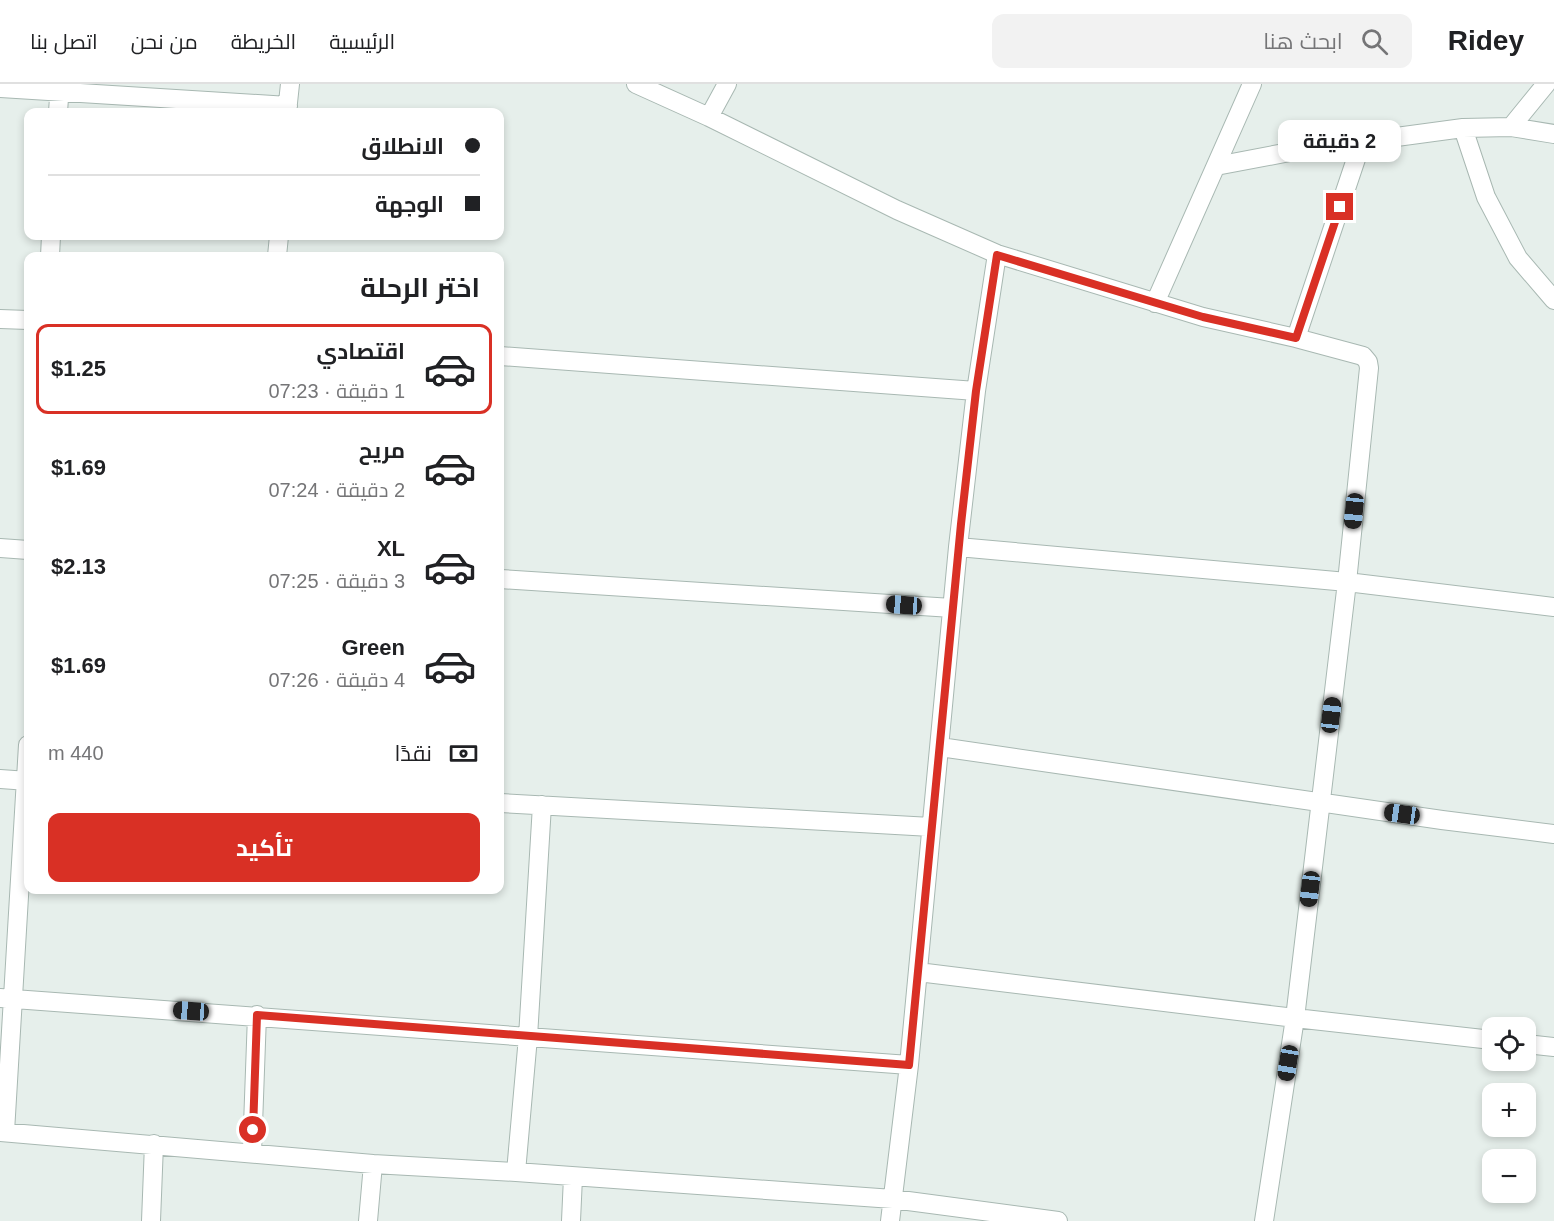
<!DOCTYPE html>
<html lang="ar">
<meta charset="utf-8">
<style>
:root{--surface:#fff;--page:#f2f2f2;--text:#202124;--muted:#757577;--line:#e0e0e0;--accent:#d93025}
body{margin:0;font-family:Helvetica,Cairo,sans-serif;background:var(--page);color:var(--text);direction:rtl;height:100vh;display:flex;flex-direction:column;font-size:22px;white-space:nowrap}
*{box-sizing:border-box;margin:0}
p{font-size:20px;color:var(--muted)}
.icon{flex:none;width:33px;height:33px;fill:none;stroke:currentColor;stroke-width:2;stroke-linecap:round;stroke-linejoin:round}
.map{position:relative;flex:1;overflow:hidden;direction:ltr}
.side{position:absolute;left:24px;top:168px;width:480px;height:642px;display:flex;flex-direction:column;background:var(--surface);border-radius:12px;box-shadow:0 3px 9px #0003;direction:rtl}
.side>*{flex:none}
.guide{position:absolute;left:24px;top:24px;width:480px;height:132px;border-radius:12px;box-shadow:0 3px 9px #0003;direction:rtl;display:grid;align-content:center;height:132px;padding:0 24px;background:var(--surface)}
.tools{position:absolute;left:1482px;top:933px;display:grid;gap:12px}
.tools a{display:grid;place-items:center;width:54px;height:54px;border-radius:12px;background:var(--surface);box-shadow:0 3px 9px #0003;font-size:30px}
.end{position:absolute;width:27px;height:27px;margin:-14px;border:8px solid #d93025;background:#fff;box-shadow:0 0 0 3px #fff}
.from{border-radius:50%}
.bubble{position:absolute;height:42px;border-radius:12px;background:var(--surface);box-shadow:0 3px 9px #0003;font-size:20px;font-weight:700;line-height:42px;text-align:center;direction:rtl}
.car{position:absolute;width:18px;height:36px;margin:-18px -9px;border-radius:8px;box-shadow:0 0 4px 2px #0007;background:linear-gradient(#222 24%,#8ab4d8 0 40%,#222 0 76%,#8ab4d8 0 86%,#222 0)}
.guide b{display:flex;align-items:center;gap:21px;height:57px;font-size:22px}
.guide b+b{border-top:2px solid var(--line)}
.guide i{width:15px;height:15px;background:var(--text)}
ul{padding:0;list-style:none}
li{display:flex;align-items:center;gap:18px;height:90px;margin:0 12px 9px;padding:0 12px;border:3px solid transparent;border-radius:12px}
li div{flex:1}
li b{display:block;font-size:22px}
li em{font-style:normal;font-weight:700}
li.current{border-color:var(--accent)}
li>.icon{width:54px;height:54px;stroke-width:1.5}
h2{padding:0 24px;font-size:27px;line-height:72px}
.pay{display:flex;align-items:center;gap:15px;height:66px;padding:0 24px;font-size:22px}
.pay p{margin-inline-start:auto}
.cta{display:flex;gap:12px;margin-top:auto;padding:12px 24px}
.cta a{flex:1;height:69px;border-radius:12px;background:var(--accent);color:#fff;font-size:24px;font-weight:700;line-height:69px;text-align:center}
header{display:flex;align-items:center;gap:36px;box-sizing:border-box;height:84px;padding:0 30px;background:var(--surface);border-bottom:2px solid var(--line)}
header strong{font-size:28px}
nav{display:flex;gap:33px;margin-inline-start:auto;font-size:21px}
.search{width:420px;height:54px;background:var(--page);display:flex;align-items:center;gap:15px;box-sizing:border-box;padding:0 21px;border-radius:12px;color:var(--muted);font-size:22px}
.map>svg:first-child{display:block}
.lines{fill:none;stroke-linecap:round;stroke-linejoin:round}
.minor-casing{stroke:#a8b8b2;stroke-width:20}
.minor{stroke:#fff;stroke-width:18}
.route{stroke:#d93025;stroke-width:8}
</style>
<header>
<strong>Ridey</strong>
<div class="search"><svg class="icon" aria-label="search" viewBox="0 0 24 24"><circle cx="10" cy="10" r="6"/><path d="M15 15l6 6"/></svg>ابحث هنا</div>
<nav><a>الرئيسية</a><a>الخريطة</a><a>من نحن</a><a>اتصل بنا</a></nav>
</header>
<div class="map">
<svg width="1554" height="1137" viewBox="0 0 1554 1137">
<rect width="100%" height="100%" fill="#e6efeb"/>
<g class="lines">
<!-- minor casing -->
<g class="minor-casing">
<path id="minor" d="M636,0L709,33L897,126L997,170L1203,233L1296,254L1363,272L1368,278L1369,284L1347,498L1295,934L1264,1137
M0,4L288,22
M58,28L60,0
M287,28L290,0
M709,33L727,0
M1511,43L1546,0
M1463,44L1486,113L1518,174L1554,216
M1216,82L1300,66L1463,44L1511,43L1554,50
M50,172L51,152
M277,172L279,152
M1155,219L1252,0
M0,235L28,236
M1296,254L1362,57
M500,272L976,307
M958,463L976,307L997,170
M0,464L28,466
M500,495L952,524
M940,663L1442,736L1554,750
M0,695L28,697
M500,719L931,743
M918,888L1295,934L1492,956
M0,914L909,981
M1526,960L1554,963
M0,1048L373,1080L516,1088L893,1115L1058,1137
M5,1048L28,661
M252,1069L257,931
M516,1088L528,953L542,721
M151,1137L154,1060
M368,1137L373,1080
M571,1137L573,1093
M890,1137L909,981L958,463L1347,498L1554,523"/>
</g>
<!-- minor -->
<use href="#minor" class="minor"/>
</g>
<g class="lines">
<!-- route -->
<path class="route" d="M253,1046L257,931L909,981L961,440L976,307L997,171L1203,233L1296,254L1340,123"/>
</g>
</svg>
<div class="tools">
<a><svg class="icon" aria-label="locate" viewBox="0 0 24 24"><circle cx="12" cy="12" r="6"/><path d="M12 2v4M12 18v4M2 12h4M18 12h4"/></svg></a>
<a>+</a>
<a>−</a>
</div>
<i class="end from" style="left:253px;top:1046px"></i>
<i class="end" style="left:1340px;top:123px"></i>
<div class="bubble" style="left:1278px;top:36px;width:123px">2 دقيقة</div>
<i class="car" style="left:1354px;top:427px;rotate:186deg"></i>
<i class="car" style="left:904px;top:521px;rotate:274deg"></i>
<i class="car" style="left:1331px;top:631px;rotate:7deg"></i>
<i class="car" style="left:1402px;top:730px;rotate:278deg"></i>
<i class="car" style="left:1310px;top:805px;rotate:187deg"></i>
<i class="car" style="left:191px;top:927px;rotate:274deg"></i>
<i class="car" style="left:1288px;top:979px;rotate:189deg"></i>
<div class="guide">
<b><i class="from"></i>الانطلاق</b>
<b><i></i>الوجهة</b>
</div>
<section class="side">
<h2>اختر الرحلة</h2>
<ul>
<li class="current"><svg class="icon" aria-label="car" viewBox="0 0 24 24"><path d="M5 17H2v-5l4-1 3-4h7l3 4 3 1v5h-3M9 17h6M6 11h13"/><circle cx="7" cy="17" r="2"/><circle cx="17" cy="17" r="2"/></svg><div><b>اقتصادي</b><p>1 دقيقة · 07:23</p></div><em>$1.25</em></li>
<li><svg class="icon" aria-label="car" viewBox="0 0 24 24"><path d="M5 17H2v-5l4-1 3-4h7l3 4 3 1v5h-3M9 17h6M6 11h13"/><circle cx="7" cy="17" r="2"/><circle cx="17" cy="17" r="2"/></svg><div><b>مريح</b><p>2 دقيقة · 07:24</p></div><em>$1.69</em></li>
<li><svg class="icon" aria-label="car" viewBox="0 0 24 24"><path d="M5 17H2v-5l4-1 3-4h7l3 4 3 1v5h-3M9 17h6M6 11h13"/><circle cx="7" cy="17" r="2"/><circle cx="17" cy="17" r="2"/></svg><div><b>XL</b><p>3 دقيقة · 07:25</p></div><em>$2.13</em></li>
<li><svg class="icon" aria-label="car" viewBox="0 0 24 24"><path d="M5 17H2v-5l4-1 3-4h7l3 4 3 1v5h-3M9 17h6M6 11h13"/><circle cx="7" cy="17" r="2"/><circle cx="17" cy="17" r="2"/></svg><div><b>Green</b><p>4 دقيقة · 07:26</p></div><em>$1.69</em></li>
</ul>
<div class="pay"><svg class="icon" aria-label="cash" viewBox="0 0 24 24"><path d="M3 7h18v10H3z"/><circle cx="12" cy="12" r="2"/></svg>نقدًا<p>440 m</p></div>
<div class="cta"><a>تأكيد</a></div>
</section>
</div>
